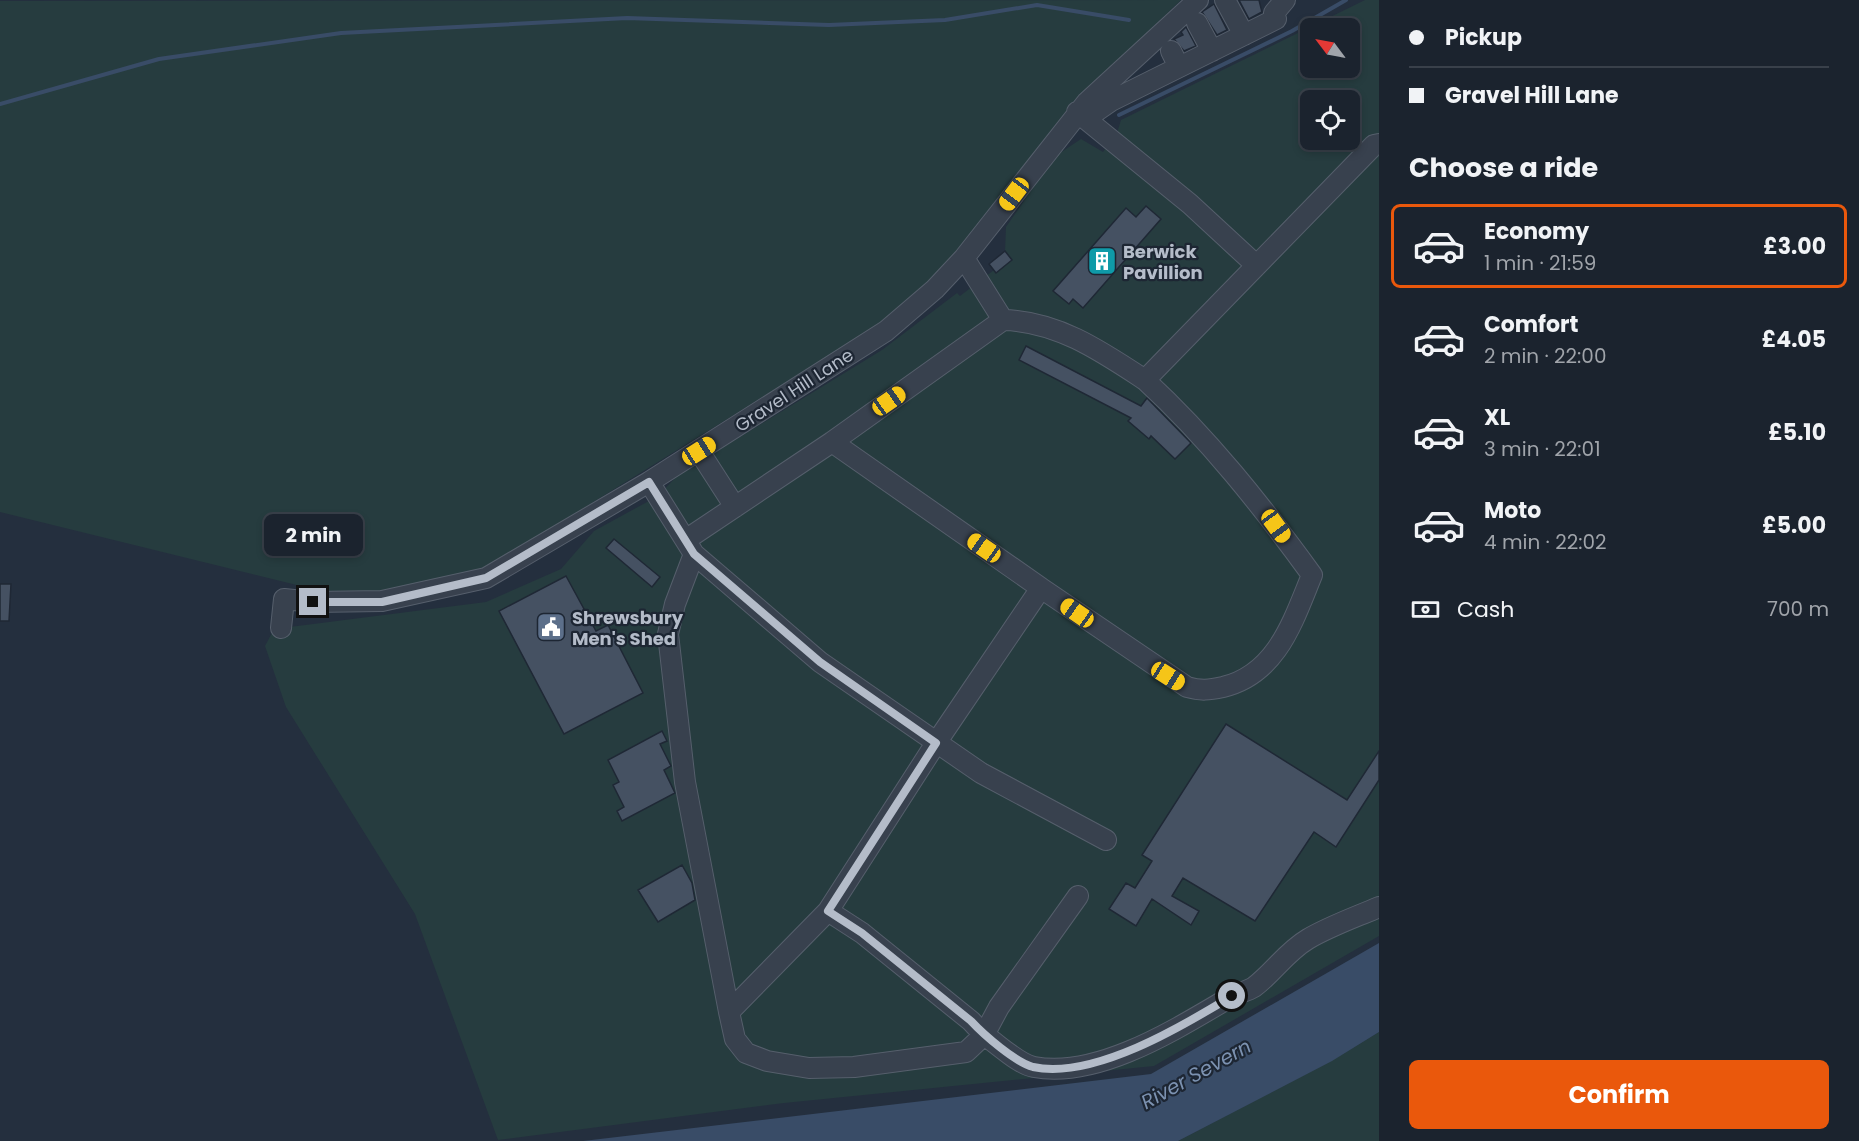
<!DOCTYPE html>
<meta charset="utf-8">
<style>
:root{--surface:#1b232e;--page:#242b36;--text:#f1f3f6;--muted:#a0a4aa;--line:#39404a;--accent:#ea580c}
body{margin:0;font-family:Poppins,sans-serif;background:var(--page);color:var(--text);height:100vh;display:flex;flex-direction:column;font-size:22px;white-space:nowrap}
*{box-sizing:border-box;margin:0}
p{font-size:20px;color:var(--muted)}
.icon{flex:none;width:33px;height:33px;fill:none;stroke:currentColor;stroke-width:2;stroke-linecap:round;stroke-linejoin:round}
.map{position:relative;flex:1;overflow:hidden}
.details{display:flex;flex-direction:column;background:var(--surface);width:480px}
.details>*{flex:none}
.guide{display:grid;align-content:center;height:132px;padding:0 30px;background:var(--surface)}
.needle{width:39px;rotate:302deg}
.fabs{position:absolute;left:1300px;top:18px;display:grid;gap:12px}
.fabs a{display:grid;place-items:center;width:60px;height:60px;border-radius:9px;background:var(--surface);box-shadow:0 3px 9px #0003,0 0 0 2px var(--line);font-size:30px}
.end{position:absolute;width:27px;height:27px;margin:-14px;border:8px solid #b4bcc9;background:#111;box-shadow:0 0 0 3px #111}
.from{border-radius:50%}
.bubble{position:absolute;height:42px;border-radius:9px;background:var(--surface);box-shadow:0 3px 9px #0003,0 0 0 2px var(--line);font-size:20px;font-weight:700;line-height:42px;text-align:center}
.car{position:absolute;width:18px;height:36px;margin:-18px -9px;border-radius:8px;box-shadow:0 0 4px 2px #0007;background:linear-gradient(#f5c518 24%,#345 0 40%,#f5c518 0 76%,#345 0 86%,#f5c518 0)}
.guide b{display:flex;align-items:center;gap:21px;height:57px;font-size:22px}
.guide b+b{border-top:2px solid var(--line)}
.guide i{width:15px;height:15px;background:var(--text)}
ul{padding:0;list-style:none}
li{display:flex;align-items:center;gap:18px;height:84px;margin:0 12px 9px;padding:0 18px;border:3px solid transparent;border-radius:9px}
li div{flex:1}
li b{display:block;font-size:22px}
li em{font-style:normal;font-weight:700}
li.selected{border-color:var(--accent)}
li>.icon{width:54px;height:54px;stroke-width:1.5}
h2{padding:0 30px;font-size:27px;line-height:72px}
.pay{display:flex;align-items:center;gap:15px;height:66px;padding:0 30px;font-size:22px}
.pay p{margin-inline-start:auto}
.cta{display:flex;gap:12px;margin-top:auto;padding:12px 30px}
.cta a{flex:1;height:69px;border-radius:9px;background:var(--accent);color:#fff;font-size:24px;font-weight:700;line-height:69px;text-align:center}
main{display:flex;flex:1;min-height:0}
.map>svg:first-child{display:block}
.green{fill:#263c3f;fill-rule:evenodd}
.water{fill:#394c67}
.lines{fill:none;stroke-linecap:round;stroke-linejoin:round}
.stream{stroke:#394c67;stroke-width:4}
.building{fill:#455162;stroke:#1f2835;stroke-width:1.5}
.minor-casing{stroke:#565f6c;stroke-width:22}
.minor{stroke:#38414e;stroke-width:20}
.route{stroke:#b4bcc9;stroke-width:8}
.labels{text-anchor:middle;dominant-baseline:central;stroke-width:4.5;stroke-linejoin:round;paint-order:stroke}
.poi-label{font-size:18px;font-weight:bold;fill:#b4bcc9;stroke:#1d2633;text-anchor:start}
.street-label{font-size:18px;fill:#b4bcc9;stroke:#1d2633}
.water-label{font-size:20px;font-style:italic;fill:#7c92b1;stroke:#1d2633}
</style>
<main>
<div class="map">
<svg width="1379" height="1141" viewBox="0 0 1379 1141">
<rect width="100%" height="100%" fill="#242f3e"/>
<!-- green -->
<path class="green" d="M1181,0L1066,111L955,258L905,309L482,571L377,596L313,589L0,512V1Z
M1365,0H1379V936L1154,1066L784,1103L498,1140L415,914L286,707L265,646L274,629L486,602L561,569L594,531L658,496L678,475L882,350L957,293L960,296L994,270L996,272L1011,261L1005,251L1006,227L1054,157L1081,139L1103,152L1117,133L1121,120ZM1311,28H1350V68H1311ZM1311,100H1350V140H1311Z
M1379,1032V1141H1178L1331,1061Z"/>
<!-- water -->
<path class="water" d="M1379,943V1032L1332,1061L1178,1141H583L1151,1074Z"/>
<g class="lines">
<!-- stream -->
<path class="stream" d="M0,104L159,59L341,33L627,18L829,25L945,20L1037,5L1129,20
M1119,115L1292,31L1346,0"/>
</g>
<!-- building -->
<path class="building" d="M1239,0H1259L1262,12L1249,19Z
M1214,4L1227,30L1217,35L1202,12Z
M1186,27L1196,46L1184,51L1174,39L1183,35L1181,32Z
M1146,206L1161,219L1083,308L1073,299L1069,304L1053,291L1126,208L1136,217Z
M1005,251L1012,260L996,273L989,264Z
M1026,346L1141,406L1147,398L1191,443L1175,459L1151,436L1149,439L1128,421L1131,418L1019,360Z
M614,539L660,577L652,587L606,548Z
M566,576L596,631L608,625L643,693L564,734L499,611Z
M0,584H11L9,621H0Z
M1226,724L1347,800L1379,751V780L1336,847L1314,832L1255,921L1183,878L1172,896L1199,911L1191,925L1152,899L1136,926L1109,909L1126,883L1135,888L1152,861L1142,855Z
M662,731L667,741L660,744L671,766L664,770L675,793L622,821L617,811L624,807L613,785L619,782L608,760Z
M682,865L692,883L695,900L658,922L638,890Z"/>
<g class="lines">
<!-- minor casing -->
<g class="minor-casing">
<path id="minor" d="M1225,0L1244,35
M1197,23L1212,51
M1171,51L1179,67
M1077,112L1190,204L1256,265
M1085,119L1111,101L1276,19L1274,13L1285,0
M964,258L1003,320
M832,442L1041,588
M699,451L735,507
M649,482L694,554L820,662L981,773L1106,840
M687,539L832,442L1003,320C1057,321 1101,351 1145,380
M694,554L675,604L668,634L685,782L729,1012L828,911L936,743L1041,588L1187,687C1201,691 1209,690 1223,687C1277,674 1293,621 1312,575C1262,506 1208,438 1145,380L1374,145L1379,144
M281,628L284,599L313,602L382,601L486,578L649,482L886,331L935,289L964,258L1087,102L1198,0
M828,911L862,933L971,1021L984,1035L999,1007L1078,896
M729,1012L735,1039L746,1053L767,1061L809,1068L854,1067L966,1052L984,1035C998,1044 1018,1064 1034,1067C1098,1079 1176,1029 1229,998C1237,993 1246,992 1254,987C1274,972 1286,952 1308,939C1330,926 1356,917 1379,907"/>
</g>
<!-- minor -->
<use href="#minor" class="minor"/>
</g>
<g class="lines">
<!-- route -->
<path class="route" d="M313,602H382L486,578L649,482L694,554L820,662L936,743L828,911L862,933L971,1021C984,1035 1015,1062 1033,1067C1093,1080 1183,1026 1232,996"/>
</g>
<!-- icons -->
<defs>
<g id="building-square" transform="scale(1.5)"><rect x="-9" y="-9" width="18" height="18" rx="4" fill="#0f9aa8" stroke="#1d2633"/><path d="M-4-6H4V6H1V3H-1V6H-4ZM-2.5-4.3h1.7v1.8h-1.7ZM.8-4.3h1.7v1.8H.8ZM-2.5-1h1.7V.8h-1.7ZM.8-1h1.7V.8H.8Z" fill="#fff"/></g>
<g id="civic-square" transform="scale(1.5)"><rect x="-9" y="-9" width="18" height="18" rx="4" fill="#5c6f8a" stroke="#1d2633"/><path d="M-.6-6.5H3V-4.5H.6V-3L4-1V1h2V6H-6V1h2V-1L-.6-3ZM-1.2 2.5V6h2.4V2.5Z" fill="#fff"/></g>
</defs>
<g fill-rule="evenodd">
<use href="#building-square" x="1102" y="261"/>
<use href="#civic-square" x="551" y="627"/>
</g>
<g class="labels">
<!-- poi labels -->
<g class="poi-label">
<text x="1123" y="251">Berwick<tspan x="1123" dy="21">Pavillion</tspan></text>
<text x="572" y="617">Shrewsbury<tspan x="572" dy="21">Men's Shed</tspan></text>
</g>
<!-- street labels -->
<g class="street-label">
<text transform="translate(794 390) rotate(-33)">Gravel Hill Lane</text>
</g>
<!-- water labels -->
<g class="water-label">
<text transform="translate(1196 1074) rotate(-29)">River Severn</text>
</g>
</g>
</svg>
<div class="fabs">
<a><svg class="needle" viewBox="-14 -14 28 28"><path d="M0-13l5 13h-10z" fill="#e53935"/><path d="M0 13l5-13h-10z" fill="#a0a4aa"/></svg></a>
<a><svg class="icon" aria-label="locate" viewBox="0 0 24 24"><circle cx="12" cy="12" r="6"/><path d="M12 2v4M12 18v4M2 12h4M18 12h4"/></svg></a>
</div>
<i class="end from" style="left:1232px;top:996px"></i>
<i class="end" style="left:313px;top:602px"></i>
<div class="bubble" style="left:264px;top:514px;width:99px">2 min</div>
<i class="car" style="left:1014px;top:194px;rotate:217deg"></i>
<i class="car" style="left:889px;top:401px;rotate:55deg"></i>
<i class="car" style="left:699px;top:451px;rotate:58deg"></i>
<i class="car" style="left:1276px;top:526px;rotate:144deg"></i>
<i class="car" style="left:984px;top:548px;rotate:305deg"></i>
<i class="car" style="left:1077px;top:613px;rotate:305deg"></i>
<i class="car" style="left:1168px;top:676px;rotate:122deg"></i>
</div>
<section class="details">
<div class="guide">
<b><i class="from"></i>Pickup</b>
<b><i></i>Gravel Hill Lane</b>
</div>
<h2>Choose a ride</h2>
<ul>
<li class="selected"><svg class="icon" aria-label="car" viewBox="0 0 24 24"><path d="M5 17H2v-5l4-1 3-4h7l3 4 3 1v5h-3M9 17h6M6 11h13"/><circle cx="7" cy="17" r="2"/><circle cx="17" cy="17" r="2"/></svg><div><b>Economy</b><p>1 min · 21:59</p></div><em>£3.00</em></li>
<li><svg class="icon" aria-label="car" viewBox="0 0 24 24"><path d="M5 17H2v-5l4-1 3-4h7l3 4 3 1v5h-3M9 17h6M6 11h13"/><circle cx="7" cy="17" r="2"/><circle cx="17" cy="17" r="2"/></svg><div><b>Comfort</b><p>2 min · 22:00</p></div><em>£4.05</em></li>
<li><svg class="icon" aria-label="car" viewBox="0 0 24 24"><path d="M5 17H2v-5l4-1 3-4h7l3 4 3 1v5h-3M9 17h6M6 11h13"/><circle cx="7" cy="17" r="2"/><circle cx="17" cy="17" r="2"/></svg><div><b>XL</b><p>3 min · 22:01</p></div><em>£5.10</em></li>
<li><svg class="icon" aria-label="car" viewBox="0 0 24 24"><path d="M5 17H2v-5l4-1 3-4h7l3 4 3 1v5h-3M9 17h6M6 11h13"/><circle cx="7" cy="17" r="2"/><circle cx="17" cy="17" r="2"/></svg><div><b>Moto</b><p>4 min · 22:02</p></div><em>£5.00</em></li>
</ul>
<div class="pay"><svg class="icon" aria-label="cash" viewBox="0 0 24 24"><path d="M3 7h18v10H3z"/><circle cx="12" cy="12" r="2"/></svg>Cash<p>700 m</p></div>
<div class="cta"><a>Confirm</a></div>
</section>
</main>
